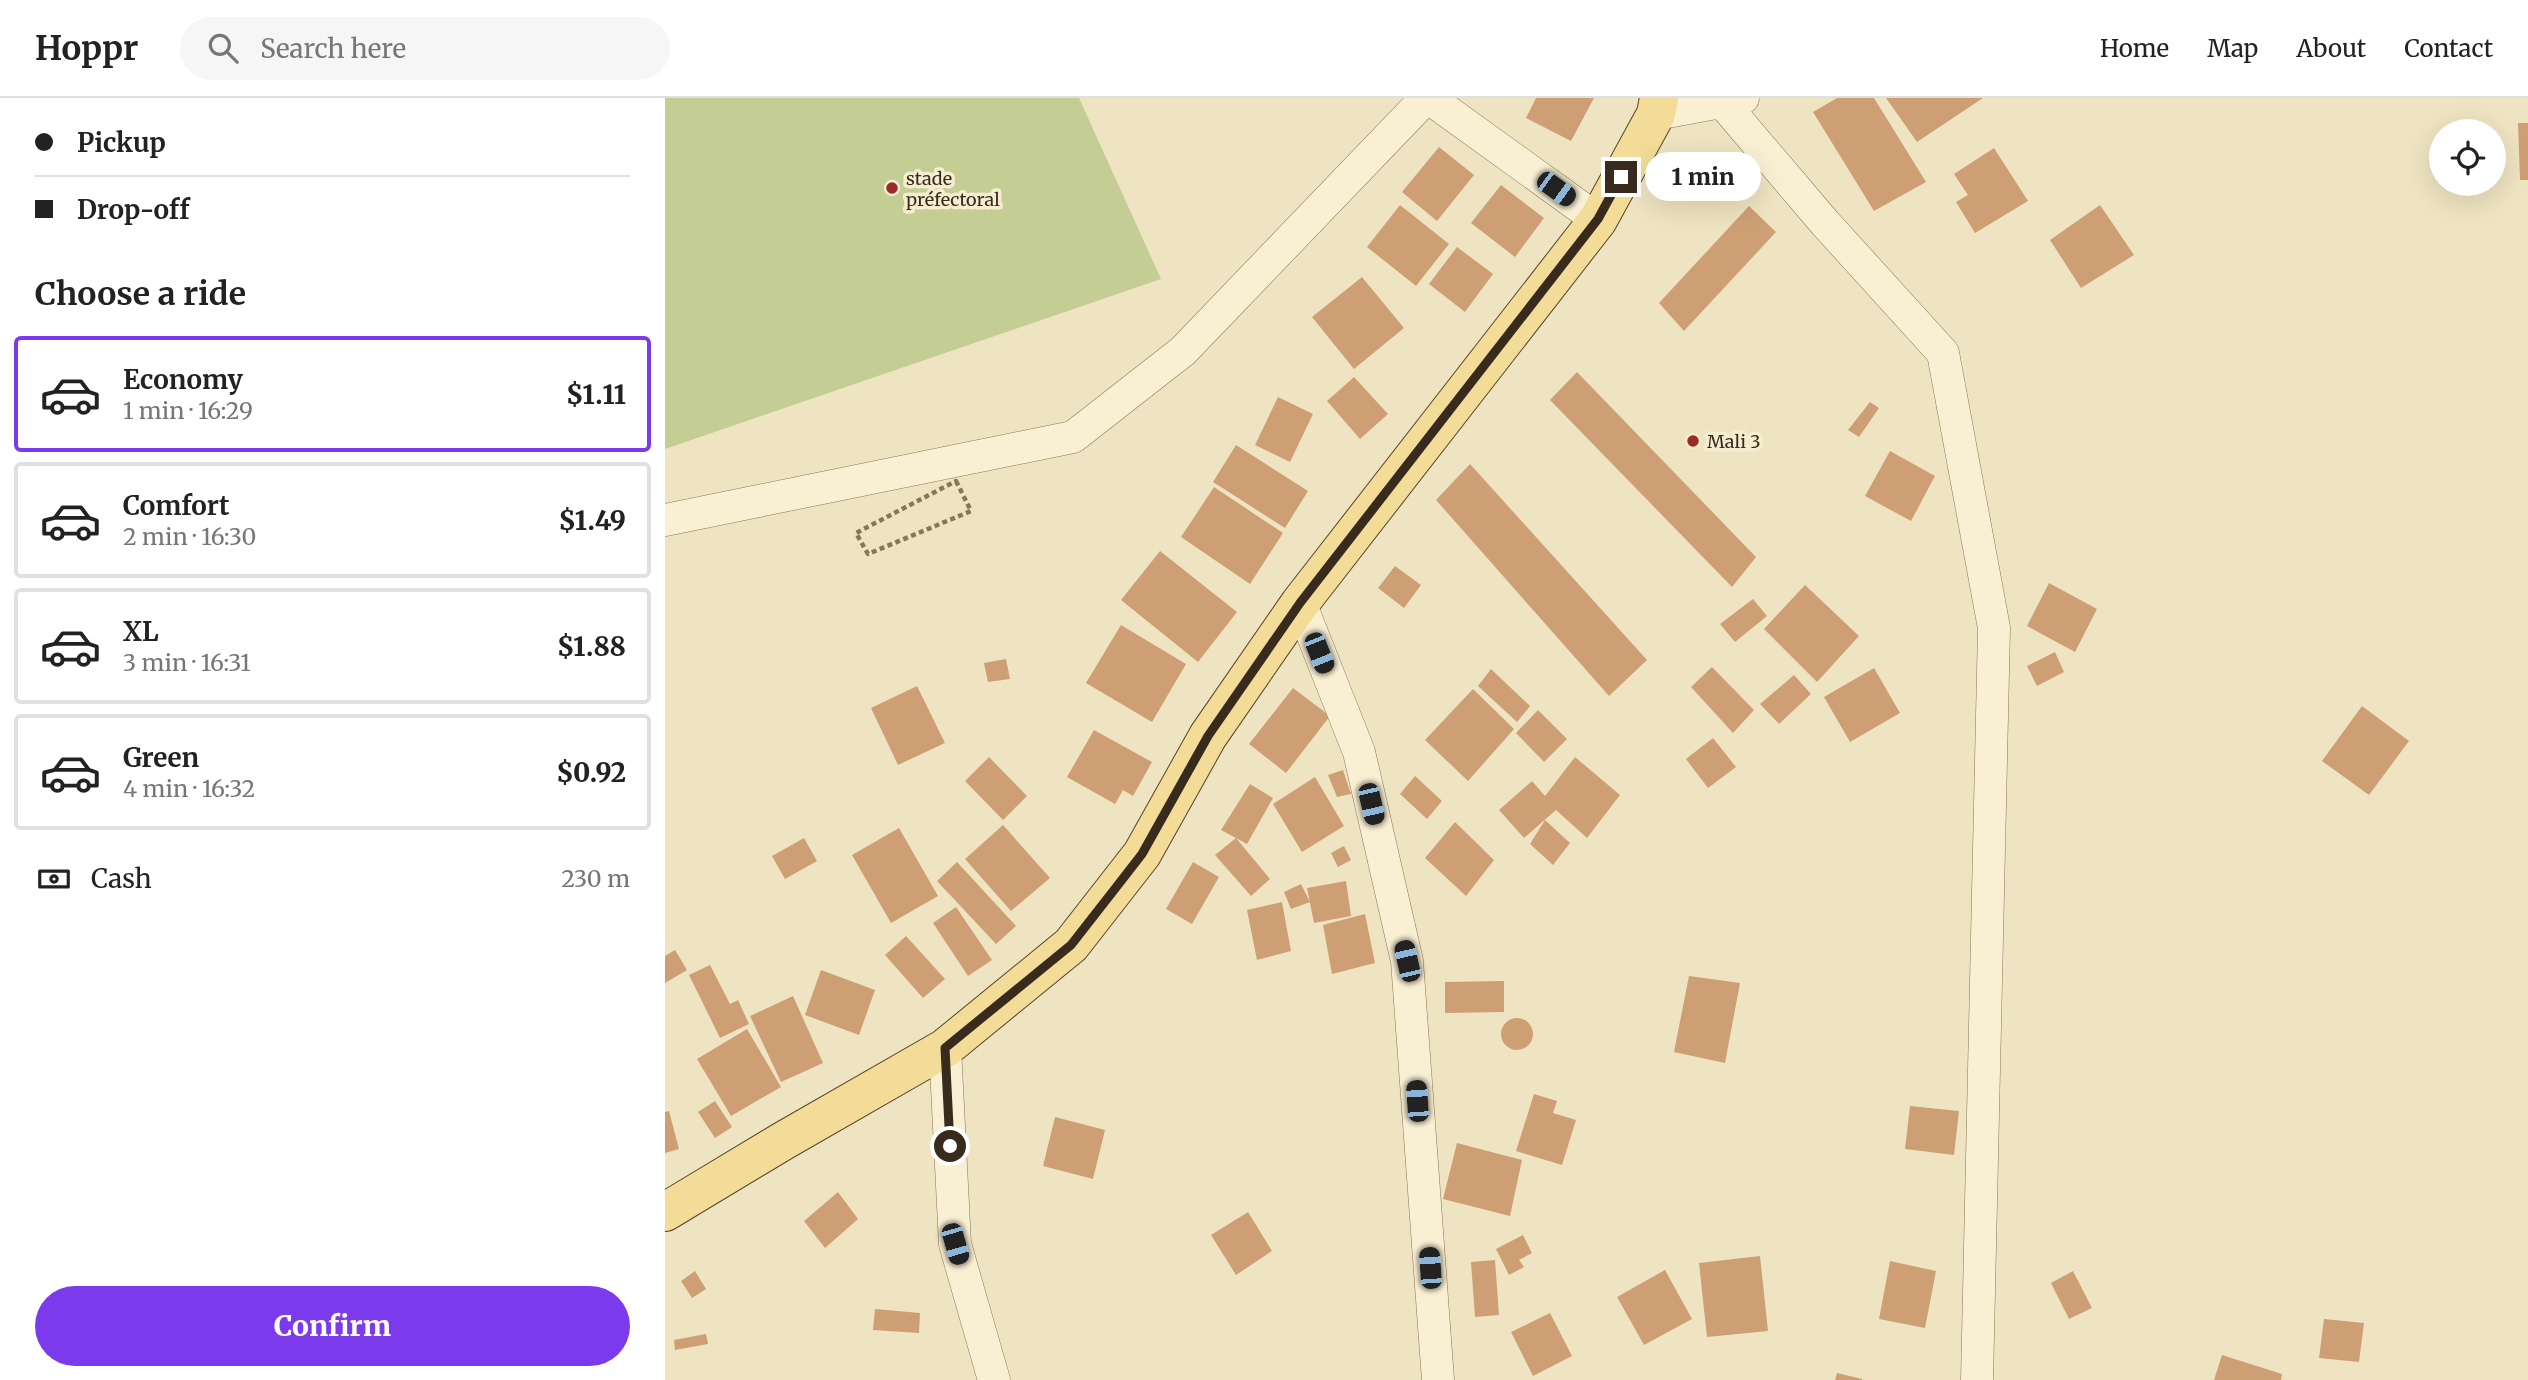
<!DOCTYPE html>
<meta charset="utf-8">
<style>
:root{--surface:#fff;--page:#f6f6f6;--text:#222;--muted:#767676;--line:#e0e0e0;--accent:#7c3aed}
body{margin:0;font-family:Merriweather,serif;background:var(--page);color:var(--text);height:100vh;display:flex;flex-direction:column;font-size:26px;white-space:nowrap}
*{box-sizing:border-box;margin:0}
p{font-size:23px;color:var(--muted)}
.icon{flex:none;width:38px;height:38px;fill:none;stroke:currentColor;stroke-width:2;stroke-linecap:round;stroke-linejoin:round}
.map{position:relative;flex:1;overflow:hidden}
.side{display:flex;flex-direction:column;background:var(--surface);width:665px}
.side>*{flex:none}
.hud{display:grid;align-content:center;height:154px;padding:0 35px;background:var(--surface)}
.tools{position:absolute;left:1764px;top:21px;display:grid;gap:14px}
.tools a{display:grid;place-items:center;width:77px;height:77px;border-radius:50%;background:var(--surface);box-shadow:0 7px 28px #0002;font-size:35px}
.end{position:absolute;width:32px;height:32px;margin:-16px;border:9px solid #382b1d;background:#fff;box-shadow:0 0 0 4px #fff}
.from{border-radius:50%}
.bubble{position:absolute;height:49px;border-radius:24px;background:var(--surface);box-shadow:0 7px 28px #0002;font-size:23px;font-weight:800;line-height:49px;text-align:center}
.car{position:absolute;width:21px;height:42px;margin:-21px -10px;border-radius:9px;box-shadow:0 0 5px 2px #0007;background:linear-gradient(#222 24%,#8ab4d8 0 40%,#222 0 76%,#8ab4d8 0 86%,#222 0)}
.hud b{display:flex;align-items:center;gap:24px;height:66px;font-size:26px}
.hud b+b{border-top:2px solid var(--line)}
.hud i{width:18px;height:18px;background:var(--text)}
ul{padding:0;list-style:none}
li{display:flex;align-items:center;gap:21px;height:116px;margin:0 14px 10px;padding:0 21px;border:4px solid var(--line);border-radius:7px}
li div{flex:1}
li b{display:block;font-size:26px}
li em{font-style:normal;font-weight:800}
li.current{border-color:var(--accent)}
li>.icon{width:63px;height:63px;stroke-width:1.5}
h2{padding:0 35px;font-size:32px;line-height:84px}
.pay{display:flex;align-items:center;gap:18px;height:77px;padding:0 35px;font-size:26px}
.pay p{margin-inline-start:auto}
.cta{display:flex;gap:14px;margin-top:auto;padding:14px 35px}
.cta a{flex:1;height:80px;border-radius:42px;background:var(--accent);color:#fff;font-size:28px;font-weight:800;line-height:80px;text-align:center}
header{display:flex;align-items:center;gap:42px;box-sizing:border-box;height:98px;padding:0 35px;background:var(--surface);border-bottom:2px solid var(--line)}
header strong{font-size:33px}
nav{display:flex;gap:38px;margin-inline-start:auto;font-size:24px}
.search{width:490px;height:63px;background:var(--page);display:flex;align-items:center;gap:18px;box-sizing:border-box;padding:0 24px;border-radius:38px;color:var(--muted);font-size:26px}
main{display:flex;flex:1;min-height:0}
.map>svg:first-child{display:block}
.green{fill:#c3cd94}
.building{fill:#ce9f75}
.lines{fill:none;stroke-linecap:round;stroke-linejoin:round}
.street-casing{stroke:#897558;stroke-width:33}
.primary-casing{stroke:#56422c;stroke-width:40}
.path{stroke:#897558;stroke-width:4.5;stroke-dasharray:5 3.5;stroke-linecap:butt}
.street{stroke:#f9f0d4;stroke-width:32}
.primary{stroke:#f3dc97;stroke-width:38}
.route{stroke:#382b1d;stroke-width:9}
.poi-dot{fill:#992c26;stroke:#f6edd0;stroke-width:2.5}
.labels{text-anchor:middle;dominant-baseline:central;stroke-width:7;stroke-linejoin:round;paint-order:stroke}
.poi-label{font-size:18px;fill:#382b1d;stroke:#f6edd0;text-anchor:start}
</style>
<header>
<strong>Hoppr</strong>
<div class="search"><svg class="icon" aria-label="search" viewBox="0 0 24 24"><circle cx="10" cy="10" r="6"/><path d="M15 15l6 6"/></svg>Search here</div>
<nav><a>Home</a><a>Map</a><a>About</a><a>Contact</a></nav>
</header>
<main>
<section class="side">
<div class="hud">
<b><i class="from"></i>Pickup</b>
<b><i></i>Drop-off</b>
</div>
<h2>Choose a ride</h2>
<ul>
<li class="current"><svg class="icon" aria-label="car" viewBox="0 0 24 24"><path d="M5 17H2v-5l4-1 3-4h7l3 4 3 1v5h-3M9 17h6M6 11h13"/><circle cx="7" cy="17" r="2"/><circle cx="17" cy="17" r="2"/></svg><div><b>Economy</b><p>1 min · 16:29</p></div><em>$1.11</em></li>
<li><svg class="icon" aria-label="car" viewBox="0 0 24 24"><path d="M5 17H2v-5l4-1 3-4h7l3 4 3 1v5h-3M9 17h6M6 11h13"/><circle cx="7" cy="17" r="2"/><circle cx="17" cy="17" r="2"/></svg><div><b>Comfort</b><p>2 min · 16:30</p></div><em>$1.49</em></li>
<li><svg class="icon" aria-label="car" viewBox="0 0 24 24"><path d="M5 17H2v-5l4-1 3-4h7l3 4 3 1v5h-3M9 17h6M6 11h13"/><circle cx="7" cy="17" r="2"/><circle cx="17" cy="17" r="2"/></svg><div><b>XL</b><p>3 min · 16:31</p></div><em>$1.88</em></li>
<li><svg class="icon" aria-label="car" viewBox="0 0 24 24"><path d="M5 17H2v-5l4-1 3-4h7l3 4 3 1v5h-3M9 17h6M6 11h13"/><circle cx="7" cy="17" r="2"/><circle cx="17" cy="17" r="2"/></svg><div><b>Green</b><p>4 min · 16:32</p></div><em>$0.92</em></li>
</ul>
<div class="pay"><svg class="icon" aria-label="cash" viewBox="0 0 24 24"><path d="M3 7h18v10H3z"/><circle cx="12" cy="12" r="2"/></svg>Cash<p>230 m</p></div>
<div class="cta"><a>Confirm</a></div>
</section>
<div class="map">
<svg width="1863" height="1282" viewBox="0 0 1863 1282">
<rect width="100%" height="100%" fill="#efe4c1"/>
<!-- green -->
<path class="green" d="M0,0H414L496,181L0,351Z"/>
<!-- building -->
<path class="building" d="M871,0H929L906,43L861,20Z
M1172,0H1209L1261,84L1209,113L1148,14Z
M1221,0H1318L1252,44Z
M1853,25H1863V82H1855Z
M774,49L809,77L772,123L737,94Z
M1329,50L1363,103L1310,135L1291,104L1303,97L1289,76Z
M836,87L879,120L850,159L806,125Z
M735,107L784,146L751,188L702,149Z
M1435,107L1469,157L1416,190L1385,142Z
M1084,108L1111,134L1019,233L994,205Z
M792,149L828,176L800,214L764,186Z
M697,179L739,230L689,271L647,219Z
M912,274L1091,459L1067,489L885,302Z
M689,279L723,316L695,341L662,303Z
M613,299L648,316L625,364L590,347Z
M1205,304L1214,310L1194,339L1183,332Z
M571,347L643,393L620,430L548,384Z
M1225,353L1270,378L1246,423L1200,398Z
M805,366L982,562L944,598L771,402Z
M549,389L618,435L585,486L516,439Z
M495,453L572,514L533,564L456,502Z
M730,468L756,487L739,510L713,490Z
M1384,485L1432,511L1410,554L1362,528Z
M1140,487L1194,538L1152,584L1099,531Z
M1088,501L1102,518L1070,544L1055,526Z
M456,527L521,566L487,624L421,585Z
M1390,554L1399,574L1372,588L1362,568Z
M341,561L345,581L323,584L319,565Z
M1047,569L1089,612L1068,635L1026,589Z
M1209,570L1235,615L1185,644L1159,599Z
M826,571L865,608L852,624L813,588Z
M1129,577L1146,596L1114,626L1095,606Z
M252,588L280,645L233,667L206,610Z
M628,590L665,618L621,675L584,646Z
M808,591L849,631L803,683L760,642Z
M1697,608L1744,643L1704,697L1657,663Z
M873,612L902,641L879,664L851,635Z
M429,632L487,664L468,698L458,692L450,706L402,679Z
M1048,640L1071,669L1043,690L1021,661Z
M324,659L362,698L338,722L300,683Z
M910,659L955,697L922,740L891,712L859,740L834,712L867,683L880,698Z
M678,672L686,696L672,699L663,677Z
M750,678L777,703L762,721L735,696Z
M650,679L679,728L637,754L608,706Z
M585,686L608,700L582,746L556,732Z
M880,722L905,745L888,767L865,746Z
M790,724L829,762L801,798L760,760Z
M338,727L385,780L346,813L300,761Z
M234,730L273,798L226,825L187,757Z
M139,740L152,763L120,781L107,758Z
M571,740L605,781L586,798L550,757Z
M679,748L686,762L673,769L666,755Z
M292,764L351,828L331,846L272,783Z
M528,764L554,779L527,826L501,811Z
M681,783L686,818L649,825L642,790Z
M636,786L645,804L626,811L619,794Z
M617,804L626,853L592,862L582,812Z
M291,809L327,862L303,878L268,825Z
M700,816L710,865L667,876L658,827Z
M241,838L280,881L258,900L220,857Z
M10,852L22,872L0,885V858Z
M45,867L65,906L73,902L84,926L55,940L24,877Z
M156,872L210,892L194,937L140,917Z
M1024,878L1075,885L1060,965L1009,954Z
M839,883V914L780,915V884Z
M128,898L158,965L116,984L85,918Z
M836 936a16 16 0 1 1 32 0a16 16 0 1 1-32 0Z
M82,931L116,989L66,1018L32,961Z
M869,996L892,1003L888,1015L911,1022L897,1067L851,1053Z
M50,1003L67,1029L50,1040L33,1014Z
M1245,1008L1294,1013L1289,1057L1240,1051Z
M4,1013L14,1051L0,1055V1014Z
M390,1019L440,1032L428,1081L378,1068Z
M792,1045L857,1062L845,1118L778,1101Z
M173,1094L193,1121L160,1150L139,1123Z
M583,1114L607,1153L571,1177L546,1137Z
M858,1137L867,1155L854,1162L859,1169L844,1177L831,1151Z
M1095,1158L1103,1233L1042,1239L1034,1165Z
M830,1162L834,1217L810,1219L806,1164Z
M1225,1163L1271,1173L1260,1230L1214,1221Z
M1000,1172L1027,1221L979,1247L952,1199Z
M30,1173L41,1191L27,1200L16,1183Z
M1408,1173L1427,1210L1404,1221L1386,1185Z
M210,1211L255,1215L254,1235L208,1232Z
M885,1215L907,1258L868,1278L846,1234Z
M1659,1221L1699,1225L1694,1264L1654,1260Z
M41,1236L43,1246L10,1252L9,1242Z
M1557,1257L1617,1276L1616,1282H1549Z
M1172,1275L1197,1281V1282H1170Z"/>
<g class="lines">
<!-- street casing -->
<g class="street-casing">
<path id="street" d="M764,0L933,122
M1057,4L1160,125L1278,255L1329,530L1312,1282
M991,16L1078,0
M0,422L408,339L518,253L761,0
M635,505L694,654L742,863L773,1282
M280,950L290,1146L329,1282"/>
</g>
<!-- primary casing -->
<g class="primary-casing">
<path id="primary" d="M0,1114L118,1043L280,950L406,847L477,756L543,638L635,505L933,122L991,16L994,0"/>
</g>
<!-- path -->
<path class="path" d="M291,383L306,413L203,456L191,435Z"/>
<!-- street -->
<use href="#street" class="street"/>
<!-- primary -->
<use href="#primary" class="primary"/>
</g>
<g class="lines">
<!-- route -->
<path class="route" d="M285,1048L280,950L406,847L449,792L477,756L543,638L635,505L933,121L956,79"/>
</g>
<!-- markers -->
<g class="poi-dot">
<circle cx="227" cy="90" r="7"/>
<circle cx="1028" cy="343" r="7"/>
</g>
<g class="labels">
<!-- poi labels -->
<g class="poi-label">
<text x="241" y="80">stade<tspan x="241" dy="21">préfectoral</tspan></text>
<text x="1042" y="343">Mali 3</text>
</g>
</g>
</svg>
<div class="tools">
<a><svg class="icon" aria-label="locate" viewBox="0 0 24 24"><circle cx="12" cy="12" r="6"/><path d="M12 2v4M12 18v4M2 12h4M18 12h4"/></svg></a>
</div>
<i class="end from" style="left:285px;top:1048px"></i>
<i class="end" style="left:956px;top:79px"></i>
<div class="bubble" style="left:980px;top:54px;width:116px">1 min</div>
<i class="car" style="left:891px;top:91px;rotate:126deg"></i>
<i class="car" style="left:654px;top:555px;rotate:158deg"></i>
<i class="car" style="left:706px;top:706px;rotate:167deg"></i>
<i class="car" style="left:742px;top:863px;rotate:347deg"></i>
<i class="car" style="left:752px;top:1003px;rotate:356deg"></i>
<i class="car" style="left:290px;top:1146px;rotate:164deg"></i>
<i class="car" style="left:765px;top:1170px;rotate:356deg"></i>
</div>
</main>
